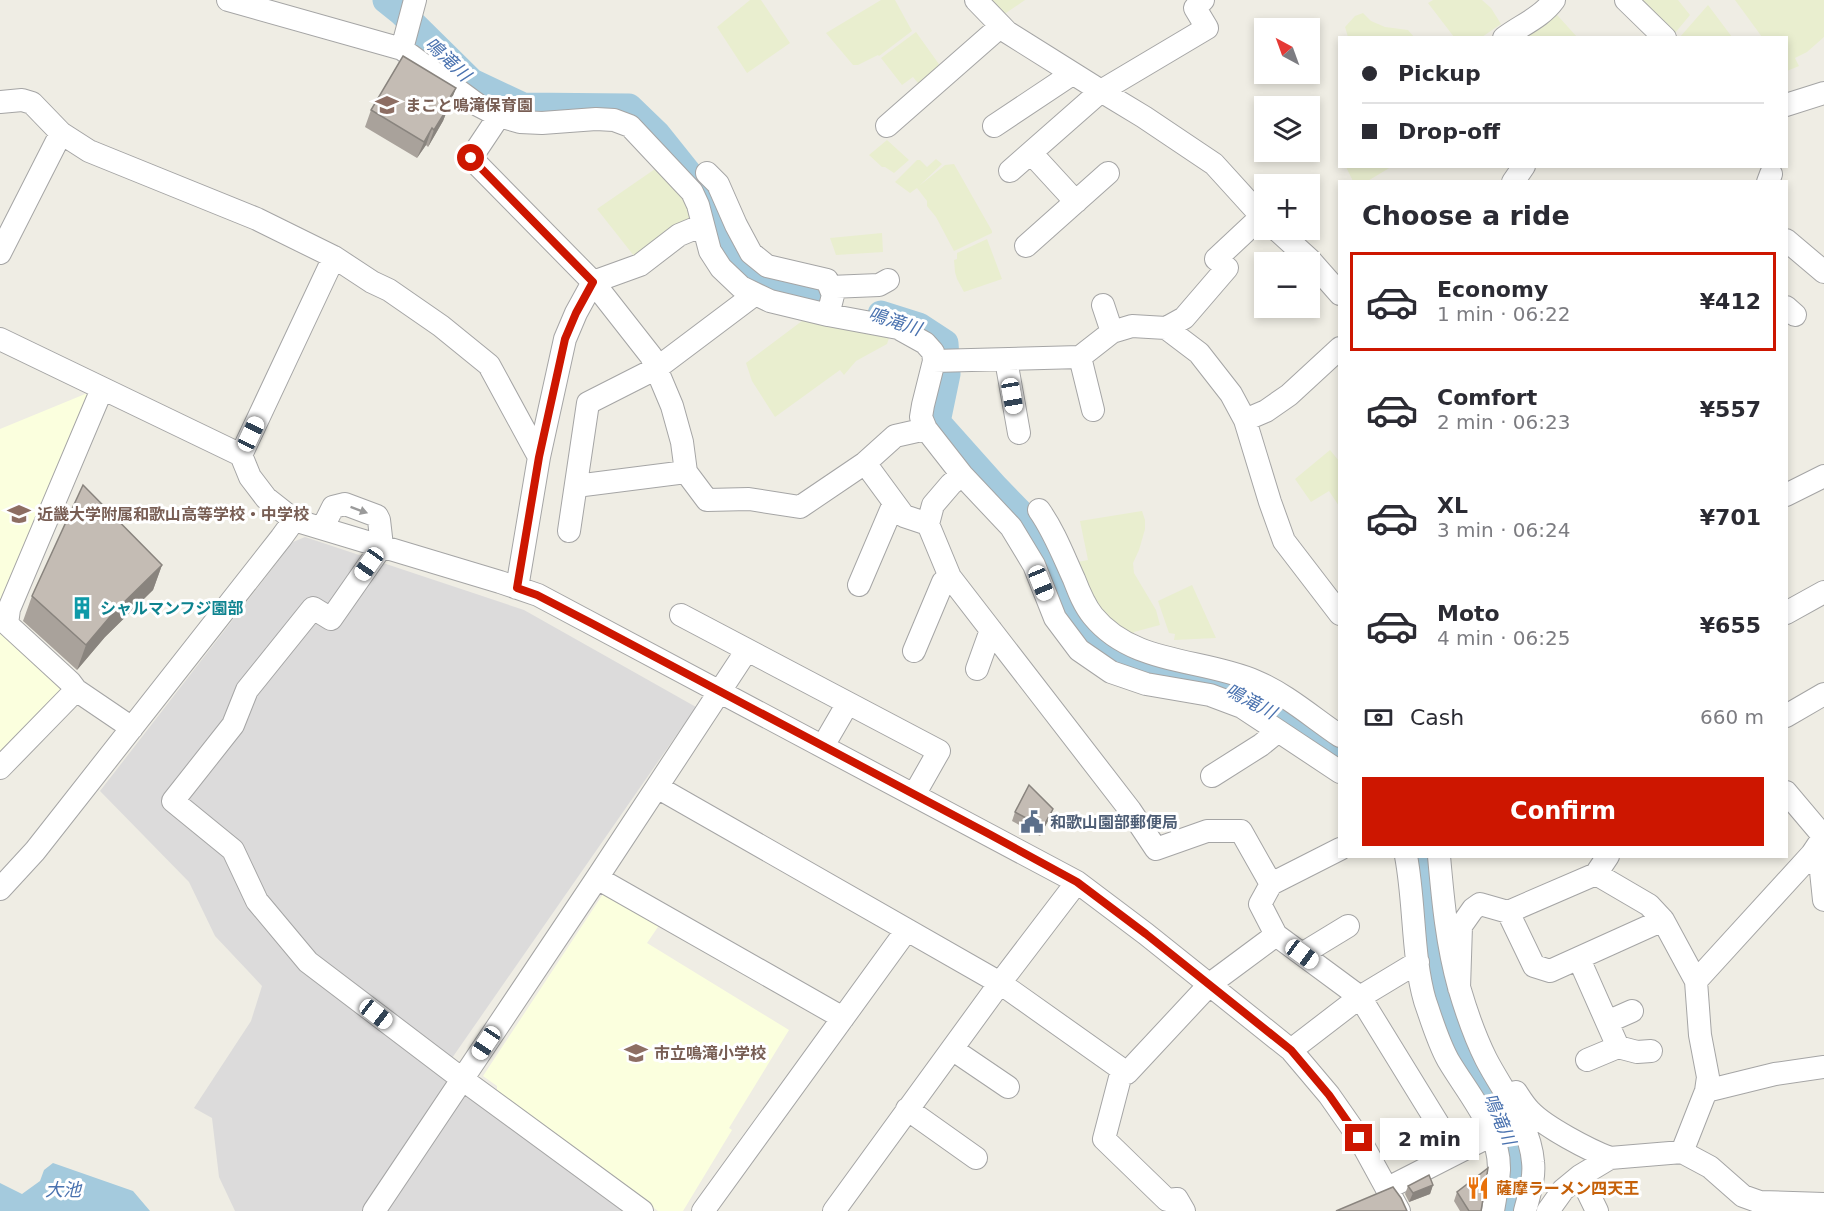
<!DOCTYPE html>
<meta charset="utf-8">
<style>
:root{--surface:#fff;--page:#f7f7f7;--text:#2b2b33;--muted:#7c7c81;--line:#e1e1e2;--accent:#cd1600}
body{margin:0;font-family:"DejaVu Sans","Noto Sans JP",sans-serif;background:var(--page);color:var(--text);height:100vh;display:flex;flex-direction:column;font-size:22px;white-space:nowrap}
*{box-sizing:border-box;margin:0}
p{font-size:20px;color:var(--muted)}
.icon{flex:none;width:33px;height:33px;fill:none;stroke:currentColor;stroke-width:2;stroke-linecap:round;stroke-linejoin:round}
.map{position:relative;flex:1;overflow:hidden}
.side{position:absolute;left:1338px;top:180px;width:450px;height:678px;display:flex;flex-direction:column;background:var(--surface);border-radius:0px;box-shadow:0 3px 9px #0003}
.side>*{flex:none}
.top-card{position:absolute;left:1338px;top:36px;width:450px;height:132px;border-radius:0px;box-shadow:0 3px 9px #0003;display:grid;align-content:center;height:132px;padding:0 24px;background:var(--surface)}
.needle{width:39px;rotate:319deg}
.tools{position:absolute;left:1254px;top:18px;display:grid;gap:12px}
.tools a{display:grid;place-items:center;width:66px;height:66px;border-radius:0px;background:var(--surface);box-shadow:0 3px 9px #0003;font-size:30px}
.end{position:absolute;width:27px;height:27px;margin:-14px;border:8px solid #cd1600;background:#fff;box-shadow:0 0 0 3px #fff}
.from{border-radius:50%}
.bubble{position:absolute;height:42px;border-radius:0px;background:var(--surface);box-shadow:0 3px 9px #0003;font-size:20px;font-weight:700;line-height:42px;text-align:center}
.car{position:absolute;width:18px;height:36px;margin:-18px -9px;border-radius:8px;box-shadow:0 0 4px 2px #0007;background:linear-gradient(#fff 24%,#345 0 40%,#fff 0 76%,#345 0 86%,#fff 0)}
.top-card b{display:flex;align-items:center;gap:21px;height:57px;font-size:22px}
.top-card b+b{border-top:2px solid var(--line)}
.top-card i{width:15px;height:15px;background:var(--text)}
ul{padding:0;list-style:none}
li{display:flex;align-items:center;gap:18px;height:99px;margin:0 12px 9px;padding:0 12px;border:3px solid transparent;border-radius:0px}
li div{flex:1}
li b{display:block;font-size:22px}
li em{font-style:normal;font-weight:700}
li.selected{border-color:var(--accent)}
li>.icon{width:54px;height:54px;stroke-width:1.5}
h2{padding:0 24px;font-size:27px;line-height:72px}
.pay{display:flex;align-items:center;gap:15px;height:66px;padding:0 24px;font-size:22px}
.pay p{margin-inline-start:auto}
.button{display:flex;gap:12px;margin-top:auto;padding:12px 24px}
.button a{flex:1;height:69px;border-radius:0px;background:var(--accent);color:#fff;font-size:24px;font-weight:700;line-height:69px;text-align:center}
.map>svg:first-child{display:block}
.residential{fill:#dcdbdb}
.education{fill:#fbffde}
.farmland{fill:#e9eecf}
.water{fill:#a4cadd}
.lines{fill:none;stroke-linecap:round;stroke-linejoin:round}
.river{stroke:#a4cadd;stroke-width:27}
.minor-casing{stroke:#a5a5a5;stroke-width:24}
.minor{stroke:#fff;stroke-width:22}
.wall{fill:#a9a29b}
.shaded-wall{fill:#89847e}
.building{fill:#c4bcb4;stroke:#89847e;stroke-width:1.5}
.oneway{fill:#9a9a9a}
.route{stroke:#cd1600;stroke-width:8}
.labels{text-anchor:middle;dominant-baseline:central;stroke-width:6;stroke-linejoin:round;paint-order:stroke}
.education-label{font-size:16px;font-weight:bold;fill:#785e54;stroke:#fff;text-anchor:start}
.culture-label{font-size:16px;font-weight:bold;fill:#0d838f;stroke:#fff;text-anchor:start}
.service-label{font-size:16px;font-weight:bold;fill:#4e5e75;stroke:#fff;text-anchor:start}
.food-label{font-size:16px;font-weight:bold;fill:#c56008;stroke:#fff;text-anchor:start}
.water-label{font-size:18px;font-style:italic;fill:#4a72af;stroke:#fff}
</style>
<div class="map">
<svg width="1824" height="1211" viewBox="0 0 1824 1211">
<rect width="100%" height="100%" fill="#efede4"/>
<!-- residential -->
<path class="residential" d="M305,537L524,610L696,707L443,1071L446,1081L623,1211H235L219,1177L212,1118L194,1108L251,1021L262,986L215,936L189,882L100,791L293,542Z"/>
<!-- education -->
<path class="education" d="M90,392L0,600V429Z
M0,633L66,683V694L0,756Z
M603,894L660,924L647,943L789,1030L729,1128L732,1130L683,1211H658L497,1096V1086L483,1076Z"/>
<!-- farmland -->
<path class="farmland" d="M750,0H761L790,43L747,73L717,27Z
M881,0H895L912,31L879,56L878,55L858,65H853L826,33Z
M987,0H1025L1003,15Z
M1433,0H1482L1491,8L1501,24L1482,37H1454L1428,3Z
M1637,0H1678L1690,15L1675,33Z
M1735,0H1824V37L1807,52L1795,58L1799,66L1787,71L1786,38L1762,37Z
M1708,5L1732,37H1680Z
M1550,7L1577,37H1513Z
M1363,13L1371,21L1385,27L1408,30L1414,37H1348L1345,27L1355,16Z
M916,32L946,74L922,88L913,77L902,85L881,58Z
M887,140L909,160L894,173L885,167H882L869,155Z
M936,159L942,164L919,186L945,165L954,164L992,231V233L954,251L936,217L927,206V201L917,188L910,193L895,182L917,160H920L927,167Z
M1346,167H1391L1366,182L1353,181Z
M655,169H665L699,221L638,261L597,209Z
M882,233L883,252L836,255L830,238Z
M987,239L1002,279L964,292L957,279L955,272L954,260L957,259V253Z
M810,315L891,332L887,344L856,361L844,375L840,370L775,417L752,381L746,363Z
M1330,450L1339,461V506L1329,491L1311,502L1295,479Z
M1142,511L1145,520V529L1139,550L1133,563L1134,573L1156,610L1160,625L1134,632L1130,639L1104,617L1073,563L1088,560L1080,521Z
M1192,585L1216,638L1174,640L1175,634L1169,633L1158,601Z"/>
<!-- water -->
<path class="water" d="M53,1163L133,1191L150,1211H0V1183L22,1194L40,1181L44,1170Z"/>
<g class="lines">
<!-- river -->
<path class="river" d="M386,0L401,12L472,82L523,106L629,107L657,134L709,199L723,232L741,267L782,293L814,300
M881,314L919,326L945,343L947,374L937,422L995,487L1031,524L1083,624L1103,642L1129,662L1235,688L1286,718L1340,754
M1424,856L1433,898L1441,976L1454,1020L1511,1139L1516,1166V1201L1513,1211"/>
<!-- minor casing -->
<g class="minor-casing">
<path id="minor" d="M228,0L402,49L478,105L499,116L520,122L542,123L596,119L614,120L630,126L692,192L698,205L710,251L721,268L741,287L770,301L828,315L898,328L925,343L933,352L934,361L923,405L921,417L926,429L962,475L1011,527L1034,565L1055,618L1079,650L1111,672L1146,684L1210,695L1242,707L1340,772
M976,0L1007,32L1101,91L1144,117L1214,164L1264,219
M1626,0L1665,38
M1504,38C1521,25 1541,18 1554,0
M402,49L415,0
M0,102L22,100L32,103L61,133L89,151L257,219L334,257L372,282L389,290L441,326L489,365L539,457
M1786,105L1824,93
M499,116L471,158L593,282L651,356L672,406L682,442L686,472L707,500L749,499L800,507L865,463L895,436L926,429
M887,126L1001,26
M994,126L1072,74
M1031,153L1076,202
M1010,171L1101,91L1207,28L1195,8L1203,0
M707,173L718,184L736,225L751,253L767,266L827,280L833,295L828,315
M1513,182L1524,166
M1768,182L1771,174
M1277,230L1310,260L1340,294
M1786,240L1824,272
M1026,246L1108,173
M0,253L61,133
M830,287L879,285L888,280
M1103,305L1112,332
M1786,307L1795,315
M1166,328L1184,318L1227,268L1216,259L1262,216
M0,339L241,455L250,477L266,498L294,520L500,582L538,595L1077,882L1146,934L1291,1050L1329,1095L1359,1138L1399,1211
M1080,357L1093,410
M1006,360L1019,433
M934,361L1080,357L1112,332L1132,326L1166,328L1199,353L1231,394L1245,420L1270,502L1284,541L1340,614
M1245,420L1266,411L1289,395L1340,348
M241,455L334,257
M865,463L904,516L928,524
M962,475L951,484L933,505L928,524L950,577L1130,810L1156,849L1207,831H1241L1271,884
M576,486L686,472
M1786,495L1824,476
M1039,510C1054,531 1063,555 1074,579C1079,592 1084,605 1093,616C1133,665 1201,658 1255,681C1286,694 1312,717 1340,736
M323,527L333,507L345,504L377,516L379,520L382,546L331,619L313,608L247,690L233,725L173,801L233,850L257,901L308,962L462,1079L642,1211
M569,531L588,403L657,368L754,295
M859,585L894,503
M517,588L539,457L565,339L576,313L593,282L640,265L679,235L703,225
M1786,613L1824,592
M681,615L939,751L914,795
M914,651L943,582L950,577
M977,669L991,630
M76,690L132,728
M1786,716L1824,694
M823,746L848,703
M0,768L76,690L70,682L7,624L9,609L102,389
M1212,776L1261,745L1277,732
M657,787L1000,983L1127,1073L1210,984L1276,935L1360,997L1456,1153
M1786,792L1824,837
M1812,854L1821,871L1824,900
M1406,856C1415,903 1412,956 1425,1001C1432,1021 1438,1042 1448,1060C1468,1094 1500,1129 1499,1170C1498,1184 1495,1198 1493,1211
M1439,856C1443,901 1447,944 1459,987C1466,1011 1475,1037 1486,1059C1503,1092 1530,1124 1533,1162C1535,1178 1529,1195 1525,1211
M1596,874L1608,856
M597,878L843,1018
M0,889L35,851L281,538L294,520
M1508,912L1596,874L1649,905L1663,920
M1276,935L1260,904L1271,884L1340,849
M1302,954L1348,926
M1579,959L1618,1047L1637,1052L1651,1051
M1459,988L1461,926L1473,909L1480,904L1508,912L1534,966L1550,971L1663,920L1696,981
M1607,1022L1632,1011
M952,1049L1008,1087
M1291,1050L1360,997L1418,962
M1587,1060L1618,1047
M1122,1070L1104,1139L1167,1200L1177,1199L1184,1211
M1706,1091L1775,1074L1824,1067
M1516,1092C1520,1098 1524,1105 1530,1111C1545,1127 1589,1150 1610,1158
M907,1109L976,1158
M1682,1152L1706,1091L1708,1077L1700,1035L1696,981L1812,854L1824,836
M1580,1176L1597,1211
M1388,1188L1492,1135
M374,1211L597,878L747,650
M703,1211L906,931
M834,1211L1000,983L1077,882
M1548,1211L1563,1190L1580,1176L1610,1158L1682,1152L1710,1167L1743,1196L1760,1202L1824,1204"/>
</g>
<!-- minor -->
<use href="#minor" class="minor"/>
</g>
<!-- wall -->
<path class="wall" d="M456,88L443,121L428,147L426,145L417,158L365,127L371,110Z
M162,565L153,590L105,637L77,670L23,621L32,596Z
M1053,809L1050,817L1040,836L1012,821L1015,812Z
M1433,1185L1430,1194L1409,1202L1405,1194L1408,1186Z
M1457,1192L1481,1211H1460L1454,1201Z"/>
<!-- shaded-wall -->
<path class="shaded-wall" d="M456,88L443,121L428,147L434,130L447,102Z
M432,128L426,145L417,158L424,142Z
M162,565L153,590L105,637L77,670L86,645L114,612Z
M1053,809L1050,817L1040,836L1043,827Z
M1433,1185L1430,1194L1409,1202L1413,1193Z"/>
<!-- building -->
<path class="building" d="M403,56L456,88L447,102L450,104L434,130L432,128L424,142L371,110Z
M83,485L162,565L114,612L86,645L32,596Z
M1029,785L1053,809L1043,827L1015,812Z
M1488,1168L1481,1211H1469L1457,1192Z
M1429,1175L1433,1185L1413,1193L1408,1186Z
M1393,1187L1401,1198L1407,1211H1336Z"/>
<!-- one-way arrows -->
<defs><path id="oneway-solid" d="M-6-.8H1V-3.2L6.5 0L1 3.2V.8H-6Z" transform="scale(1.5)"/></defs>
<use class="oneway" href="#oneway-solid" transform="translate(359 510) rotate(20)"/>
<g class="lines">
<!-- route -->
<path class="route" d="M471,158L593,282L576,313L565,339L539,457L517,588L537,595L593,624L989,834L1077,882L1146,934L1291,1050L1329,1095L1359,1138"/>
</g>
<!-- icons -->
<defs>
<g id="school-bare" transform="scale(1.8)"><path d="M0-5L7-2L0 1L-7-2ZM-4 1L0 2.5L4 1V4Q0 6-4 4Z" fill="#8d6e63" stroke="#fff" stroke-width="2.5" paint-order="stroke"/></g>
<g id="building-bare" transform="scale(1.8)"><path d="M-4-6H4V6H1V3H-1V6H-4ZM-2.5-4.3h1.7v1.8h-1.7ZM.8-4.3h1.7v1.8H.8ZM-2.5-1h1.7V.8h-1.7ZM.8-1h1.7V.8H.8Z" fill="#0f9aa8" stroke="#fff" stroke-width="2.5" paint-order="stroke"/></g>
<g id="civic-bare" transform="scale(1.8)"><path d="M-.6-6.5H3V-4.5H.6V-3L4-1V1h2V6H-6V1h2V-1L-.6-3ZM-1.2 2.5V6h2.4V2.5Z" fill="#5c6f8a" stroke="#fff" stroke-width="2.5" paint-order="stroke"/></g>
<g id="restaurant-bare" transform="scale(1.8)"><path d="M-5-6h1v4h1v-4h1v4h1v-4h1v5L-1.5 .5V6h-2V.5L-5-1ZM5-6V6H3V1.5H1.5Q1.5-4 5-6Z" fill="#e8710a" stroke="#fff" stroke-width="2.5" paint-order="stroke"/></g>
</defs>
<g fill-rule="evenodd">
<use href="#school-bare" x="387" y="105"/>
<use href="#school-bare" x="19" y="514"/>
<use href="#building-bare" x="82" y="608"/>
<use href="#civic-bare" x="1032" y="822"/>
<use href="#school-bare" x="636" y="1053"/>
<use href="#restaurant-bare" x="1478" y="1188"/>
</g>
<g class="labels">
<!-- education labels -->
<g class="education-label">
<text x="405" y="105">まこと鳴滝保育園</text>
<text x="37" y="514">近畿大学附属和歌山高等学校・中学校</text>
<text x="654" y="1053">市立鳴滝小学校</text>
</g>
<!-- culture labels -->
<g class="culture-label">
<text x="100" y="608">シャルマンフジ園部</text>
</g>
<!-- service labels -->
<g class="service-label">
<text x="1050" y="822">和歌山園部郵便局</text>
</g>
<!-- food labels -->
<g class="food-label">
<text x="1496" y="1188">薩摩ラーメン四天王</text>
</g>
<!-- water labels -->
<g class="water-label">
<text transform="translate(448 59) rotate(43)">鳴滝川</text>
<text transform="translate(895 321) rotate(18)">鳴滝川</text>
<text transform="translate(1251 701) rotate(28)">鳴滝川</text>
<text transform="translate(1500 1119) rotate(67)">鳴滝川</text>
<text x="63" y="1189">大池</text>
</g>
</g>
</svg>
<div class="tools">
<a><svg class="needle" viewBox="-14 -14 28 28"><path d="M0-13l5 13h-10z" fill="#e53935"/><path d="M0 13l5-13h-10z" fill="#7c7c81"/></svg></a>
<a><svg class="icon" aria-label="layers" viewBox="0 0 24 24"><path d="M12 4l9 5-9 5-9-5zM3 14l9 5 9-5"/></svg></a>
<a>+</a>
<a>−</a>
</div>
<i class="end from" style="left:471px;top:158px"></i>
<i class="end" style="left:1359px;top:1138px"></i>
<div class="bubble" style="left:1380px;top:1118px;width:99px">2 min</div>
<i class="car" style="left:1012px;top:396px;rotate:170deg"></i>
<i class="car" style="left:251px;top:434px;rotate:25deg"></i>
<i class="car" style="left:369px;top:564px;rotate:215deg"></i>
<i class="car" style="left:1041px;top:583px;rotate:158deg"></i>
<i class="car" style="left:1302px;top:954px;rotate:126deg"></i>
<i class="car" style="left:376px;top:1014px;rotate:128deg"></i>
<i class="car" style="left:486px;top:1043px;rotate:214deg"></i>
<div class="top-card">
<b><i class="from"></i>Pickup</b>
<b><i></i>Drop-off</b>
</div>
<section class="side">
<h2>Choose a ride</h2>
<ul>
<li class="selected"><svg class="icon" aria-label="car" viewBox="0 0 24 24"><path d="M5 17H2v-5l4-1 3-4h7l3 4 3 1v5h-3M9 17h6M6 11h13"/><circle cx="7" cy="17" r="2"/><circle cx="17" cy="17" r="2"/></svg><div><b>Economy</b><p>1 min · 06:22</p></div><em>¥412</em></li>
<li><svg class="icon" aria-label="car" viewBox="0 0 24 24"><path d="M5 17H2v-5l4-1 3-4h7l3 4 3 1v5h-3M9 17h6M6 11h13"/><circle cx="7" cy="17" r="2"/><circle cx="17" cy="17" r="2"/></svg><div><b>Comfort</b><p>2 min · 06:23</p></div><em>¥557</em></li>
<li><svg class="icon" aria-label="car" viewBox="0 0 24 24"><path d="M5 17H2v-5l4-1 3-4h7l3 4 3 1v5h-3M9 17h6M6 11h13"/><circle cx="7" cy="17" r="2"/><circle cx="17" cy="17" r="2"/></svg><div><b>XL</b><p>3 min · 06:24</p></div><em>¥701</em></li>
<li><svg class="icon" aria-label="car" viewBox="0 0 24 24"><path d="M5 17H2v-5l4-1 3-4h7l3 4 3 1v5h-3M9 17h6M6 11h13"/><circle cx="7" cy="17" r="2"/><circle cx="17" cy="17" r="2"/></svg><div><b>Moto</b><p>4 min · 06:25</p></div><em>¥655</em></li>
</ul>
<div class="pay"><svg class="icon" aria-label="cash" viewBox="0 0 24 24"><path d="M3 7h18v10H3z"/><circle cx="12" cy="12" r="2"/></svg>Cash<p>660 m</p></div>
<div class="button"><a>Confirm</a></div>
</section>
</div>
